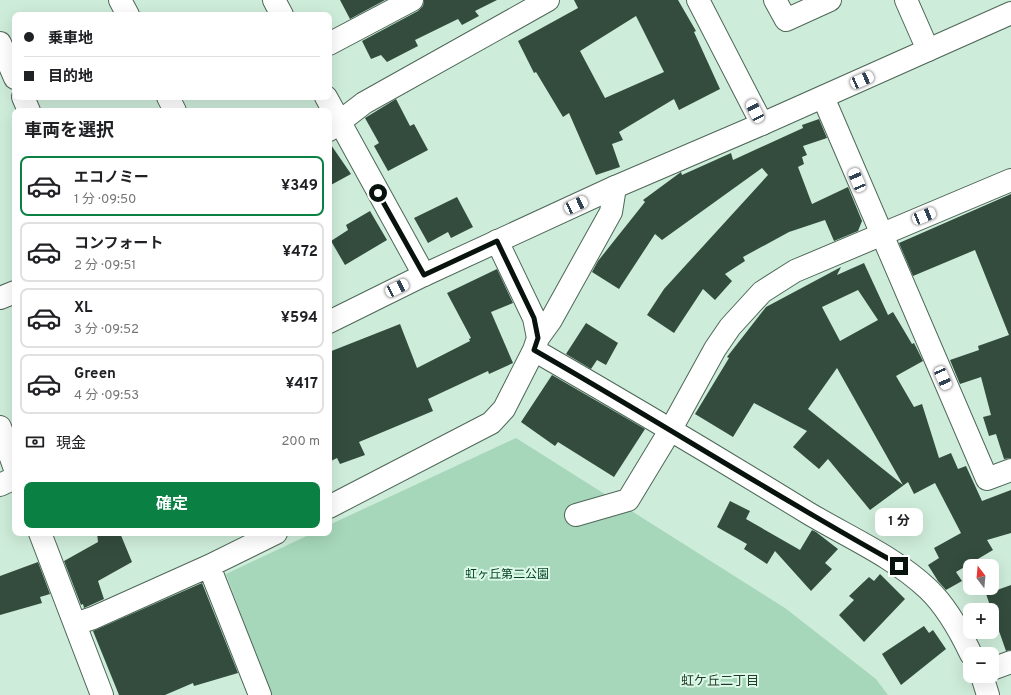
<!DOCTYPE html>
<html lang="ja">
<meta charset="utf-8">
<style>
:root{--surface:#fff;--page:#f6f6f6;--text:#202124;--muted:#757577;--line:#e0e0e0;--accent:#0b8043}
body{margin:0;font-family:Overpass,"Noto Sans JP",sans-serif;background:var(--page);color:var(--text);height:100vh;display:flex;flex-direction:column;font-size:15px;white-space:nowrap}
*{box-sizing:border-box;margin:0}
p{font-size:13px;color:var(--muted)}
.icon{flex:none;width:22px;height:22px;fill:none;stroke:currentColor;stroke-width:2;stroke-linecap:round;stroke-linejoin:round}
.map{position:relative;flex:1;overflow:hidden}
.drawer{position:absolute;left:12px;top:108px;width:320px;height:428px;display:flex;flex-direction:column;background:var(--surface);border-radius:8px;box-shadow:0 4px 16px #0002}
.drawer>*{flex:none}
.banner{position:absolute;left:12px;top:12px;width:320px;height:88px;border-radius:8px;box-shadow:0 4px 16px #0002;display:grid;align-content:center;height:88px;padding:0 12px;background:var(--surface)}
.needle{width:26px;rotate:344deg}
.tools{position:absolute;left:963px;top:559px;display:grid;gap:8px}
.tools a{display:grid;place-items:center;width:36px;height:36px;border-radius:8px;background:var(--surface);box-shadow:0 4px 16px #0002;font-size:20px}
.end{position:absolute;width:18px;height:18px;margin:-9px;border:5px solid #09130e;background:#fff;box-shadow:0 0 0 2px #fff}
.from{border-radius:50%}
.bubble{position:absolute;height:28px;border-radius:8px;background:var(--surface);box-shadow:0 4px 16px #0002;font-size:13px;font-weight:700;line-height:28px;text-align:center}
.car{position:absolute;width:12px;height:24px;margin:-12px -6px;border-radius:5px;box-shadow:0 0 3px 1px #0007;background:linear-gradient(#fff 24%,#345 0 40%,#fff 0 76%,#345 0 86%,#fff 0)}
.banner b{display:flex;align-items:center;gap:14px;height:38px;font-size:15px}
.banner b+b{border-top:1px solid var(--line)}
.banner i{width:10px;height:10px;background:var(--text)}
ul{padding:0;list-style:none}
li{display:flex;align-items:center;gap:12px;height:60px;margin:0 8px 6px;padding:0 4px;border:2px solid var(--line);border-radius:8px}
li div{flex:1}
li b{display:block;font-size:15px}
li em{font-style:normal;font-weight:700}
li.on{border-color:var(--accent)}
li>.icon{width:36px;height:36px;stroke-width:1.5}
h2{padding:0 12px;font-size:18px;line-height:48px}
.pay{display:flex;align-items:center;gap:10px;height:44px;padding:0 12px;font-size:15px}
.pay p{margin-inline-start:auto}
.button{display:flex;gap:8px;margin-top:auto;padding:8px 12px}
.button a{flex:1;height:46px;border-radius:8px;background:var(--accent);color:#fff;font-size:16px;font-weight:700;line-height:46px;text-align:center}
.map>svg:first-child{display:block}
.green{fill:#a6d7ba}
.building{fill:#334c3d;fill-rule:evenodd}
.lines{fill:none;stroke-linecap:round;stroke-linejoin:round}
.minor-casing{stroke:#4e6758;stroke-width:24}
.tertiary-casing{stroke:#4e6758;stroke-width:24}
.minor{stroke:#fff;stroke-width:22}
.tertiary{stroke:#fff;stroke-width:22}
.route{stroke:#09130e;stroke-width:5}
.labels{text-anchor:middle;dominant-baseline:central;stroke-width:4;stroke-linejoin:round;paint-order:stroke}
.park-label{font-size:12px;fill:#023e25;stroke:#dcf9e7}
.neighbourhood-label{font-size:13px;fill:#233b2d;stroke:#dcf9e7}
</style>
<div class="map">
<svg width="1011" height="695" viewBox="0 0 1011 695">
<rect width="100%" height="100%" fill="#ceecda"/>
<!-- green -->
<path class="green" d="M516,438L785,608L876,679L888,695H271L226,574L313,533H329V525Z"/>
<!-- building -->
<path class="building" d="M340,0H385L350,19Z
M424,0H497L475,11L479,16L462,25L458,19L415,40L418,46L387,62L381,55L371,59L362,41L418,11L423,6Z
M574,0H678L696,31L694,32L720,89L679,110L674,99L619,132L623,140L612,144L620,167L596,175L569,113L563,117L536,72L534,73L518,41L578,8ZM636,16L664,72L605,98L580,51Z
M396,99L410,126L414,124L428,150L388,171L374,146L379,143L365,118Z
M819,119L827,138L803,146L807,155L802,157L804,164L798,167L812,204L848,187L862,221L858,231L834,241L825,220L789,232L743,257L745,261L725,274L732,281L715,300L703,289L674,333L647,315L664,289L768,175L762,168L662,240L655,234L619,289L592,272L598,261L645,202L643,200L681,172L682,175L731,153L733,160L803,128L802,125Z
M329,142L351,174L329,186Z
M1011,194V458L1004,459L996,434L989,436L983,417L991,415L981,377L960,384L950,360L979,350L978,346L1009,335L975,250L913,276L899,243Z
M457,197L473,227L451,238L448,232L428,243L414,218Z
M370,211L387,240L345,265L331,241L348,230L346,225Z
M864,263L888,315L893,312L912,344L914,343L923,361L896,376L914,407L922,404L939,458L951,453L958,469L966,466L982,501L1011,490V533L987,540L993,550L956,572L962,581L946,590L938,581L928,565L939,558L934,548L961,533L935,483L914,494L908,482L870,510L828,459L819,469L793,447L807,431L754,403L733,437L695,414L729,358L727,357L766,307L841,267L837,275ZM858,290L878,320L840,341L822,307ZM837,368L903,485L808,409Z
M497,269L513,303L491,312L513,363L489,374L488,371L428,399L433,411L359,442L365,455L340,464L337,458L329,462V352L400,324L417,368L470,341L469,339L471,338L447,293Z
M586,323L618,343L606,365L597,360L591,369L566,354Z
M552,375L645,429L614,477L558,442L555,446L521,422Z
M730,501L750,511L746,519L800,550L812,530L816,532L838,549L825,563L832,569L811,591L775,551L767,564L744,549L747,544L717,527Z
M97,533H120L132,562L98,581L104,599L84,608L83,604L81,605L64,561L98,542Z
M38,562L50,594L40,597L42,603L0,615V576Z
M880,574L905,599L864,642L839,615L854,600L849,596L869,577L874,581Z
M202,583L238,673L194,686L193,683L165,695H119L93,631Z
M1011,585V650L1006,651L986,594Z
M924,626L929,633L933,630L946,649L901,685L882,654Z"/>
<g class="lines">
<!-- minor casing -->
<g class="minor-casing">
<path id="minor" d="M120,0L128,15
M274,0L282,15
M698,0L762,124
M775,0L786,20L830,0
M906,0L928,50
M0,43L15,78
M329,44L412,0
M23,97L29,111
M168,97L175,111
M326,97L424,275
M823,97L987,479L1011,470
M329,130L364,103L548,0
M0,298L15,292
M538,338L551,320L611,212L615,187
M534,350C626,403 717,457 808,513C848,537 893,556 928,589C947,607 960,631 971,654
M0,427L15,469
M329,507L491,423L504,409L534,350L538,338L534,318L497,241
M576,515L628,500L671,429L715,349L730,327L762,292L795,271L1011,180
M40,533L102,695
M209,566L260,695
M75,624L93,618L209,566L276,533
M992,669L1011,662
M982,676L988,695"/>
</g>
<!-- tertiary casing -->
<g class="tertiary-casing">
<path id="tertiary" d="M329,322L424,275L615,187L762,124L1011,13
M0,485L15,478"/>
</g>
<!-- minor -->
<use href="#minor" class="minor"/>
<!-- tertiary -->
<use href="#tertiary" class="tertiary"/>
</g>
<g class="lines">
<!-- route -->
<path class="route" d="M378,193L424,275L497,241L534,318L538,338L534,350C653,418 769,492 889,559L899,566"/>
</g>
<g class="labels">
<!-- park labels -->
<g class="park-label">
<text x="507" y="575">虹ヶ丘第二公園</text>
</g>
<!-- neighbourhood labels -->
<g class="neighbourhood-label">
<text x="720" y="682">虹ケ丘二丁目</text>
</g>
</g>
</svg>
<div class="tools">
<a><svg class="needle" viewBox="-14 -14 28 28"><path d="M0-13l5 13h-10z" fill="#e53935"/><path d="M0 13l5-13h-10z" fill="#757577"/></svg></a>
<a>+</a>
<a>−</a>
</div>
<i class="end from" style="left:378px;top:193px"></i>
<i class="end" style="left:899px;top:566px"></i>
<div class="bubble" style="left:875px;top:508px;width:48px">1 分</div>
<i class="car" style="left:862px;top:80px;rotate:66deg"></i>
<i class="car" style="left:755px;top:111px;rotate:333deg"></i>
<i class="car" style="left:857px;top:180px;rotate:337deg"></i>
<i class="car" style="left:576px;top:205px;rotate:65deg"></i>
<i class="car" style="left:924px;top:216px;rotate:68deg"></i>
<i class="car" style="left:397px;top:288px;rotate:64deg"></i>
<i class="car" style="left:943px;top:378px;rotate:156deg"></i>
<div class="banner">
<b><i class="from"></i>乗車地</b>
<b><i></i>目的地</b>
</div>
<section class="drawer">
<h2>車両を選択</h2>
<ul>
<li class="on"><svg class="icon" aria-label="car" viewBox="0 0 24 24"><path d="M5 17H2v-5l4-1 3-4h7l3 4 3 1v5h-3M9 17h6M6 11h13"/><circle cx="7" cy="17" r="2"/><circle cx="17" cy="17" r="2"/></svg><div><b>エコノミー</b><p>1 分 · 09:50</p></div><em>¥349</em></li>
<li><svg class="icon" aria-label="car" viewBox="0 0 24 24"><path d="M5 17H2v-5l4-1 3-4h7l3 4 3 1v5h-3M9 17h6M6 11h13"/><circle cx="7" cy="17" r="2"/><circle cx="17" cy="17" r="2"/></svg><div><b>コンフォート</b><p>2 分 · 09:51</p></div><em>¥472</em></li>
<li><svg class="icon" aria-label="car" viewBox="0 0 24 24"><path d="M5 17H2v-5l4-1 3-4h7l3 4 3 1v5h-3M9 17h6M6 11h13"/><circle cx="7" cy="17" r="2"/><circle cx="17" cy="17" r="2"/></svg><div><b>XL</b><p>3 分 · 09:52</p></div><em>¥594</em></li>
<li><svg class="icon" aria-label="car" viewBox="0 0 24 24"><path d="M5 17H2v-5l4-1 3-4h7l3 4 3 1v5h-3M9 17h6M6 11h13"/><circle cx="7" cy="17" r="2"/><circle cx="17" cy="17" r="2"/></svg><div><b>Green</b><p>4 分 · 09:53</p></div><em>¥417</em></li>
</ul>
<div class="pay"><svg class="icon" aria-label="cash" viewBox="0 0 24 24"><path d="M3 7h18v10H3z"/><circle cx="12" cy="12" r="2"/></svg>現金<p>200 m</p></div>
<div class="button"><a>確定</a></div>
</section>
</div>
